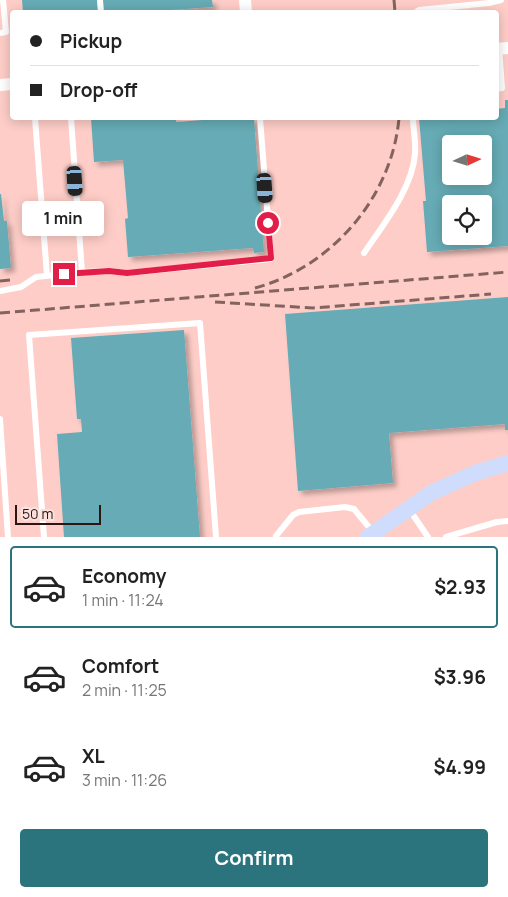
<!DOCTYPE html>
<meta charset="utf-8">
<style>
:root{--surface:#fff;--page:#f6f6f6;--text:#222;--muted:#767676;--line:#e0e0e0;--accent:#2b737d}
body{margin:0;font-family:Manrope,sans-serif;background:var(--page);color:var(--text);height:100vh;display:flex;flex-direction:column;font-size:19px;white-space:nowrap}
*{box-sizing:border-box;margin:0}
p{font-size:16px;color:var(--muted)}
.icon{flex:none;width:28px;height:28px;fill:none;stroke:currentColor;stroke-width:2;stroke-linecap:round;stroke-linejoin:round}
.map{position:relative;height:537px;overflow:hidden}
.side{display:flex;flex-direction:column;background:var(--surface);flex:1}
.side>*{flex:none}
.banner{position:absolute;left:10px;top:10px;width:489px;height:110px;border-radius:5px;box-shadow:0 2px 12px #0003;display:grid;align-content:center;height:110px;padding:0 20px;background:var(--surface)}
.needle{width:32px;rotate:86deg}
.fabs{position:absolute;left:442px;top:135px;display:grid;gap:10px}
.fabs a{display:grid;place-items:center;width:50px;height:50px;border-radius:5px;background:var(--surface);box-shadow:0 2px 12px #0003;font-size:25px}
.scale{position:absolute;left:15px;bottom:12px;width:86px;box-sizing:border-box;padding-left:5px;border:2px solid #2c1614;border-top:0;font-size:14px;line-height:18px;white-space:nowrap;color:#2c1614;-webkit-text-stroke:4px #fae1de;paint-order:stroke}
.end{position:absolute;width:22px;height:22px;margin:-11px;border:6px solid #e11d48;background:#fff;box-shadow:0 0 0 2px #fff}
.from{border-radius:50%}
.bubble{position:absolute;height:35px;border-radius:5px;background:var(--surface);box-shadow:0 2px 12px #0003;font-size:16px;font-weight:700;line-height:35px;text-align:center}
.car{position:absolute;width:15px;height:30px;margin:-15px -8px;border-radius:6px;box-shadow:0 0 4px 1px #0007;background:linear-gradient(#222 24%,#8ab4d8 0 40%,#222 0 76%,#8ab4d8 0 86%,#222 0)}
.banner b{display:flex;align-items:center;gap:18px;height:48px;font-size:19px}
.banner b+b{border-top:1px solid var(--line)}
.banner i{width:12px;height:12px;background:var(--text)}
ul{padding:9px 0 0;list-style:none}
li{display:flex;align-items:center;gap:15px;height:82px;margin:0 10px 8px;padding:0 10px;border:2px solid transparent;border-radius:5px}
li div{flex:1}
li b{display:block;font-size:19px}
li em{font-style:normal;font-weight:700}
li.current{border-color:var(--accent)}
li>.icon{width:45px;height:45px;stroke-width:1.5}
.button{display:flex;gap:10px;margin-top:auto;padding:10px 20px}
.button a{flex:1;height:58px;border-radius:5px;background:var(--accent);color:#fff;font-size:20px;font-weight:700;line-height:58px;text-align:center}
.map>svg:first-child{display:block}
.building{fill:#66abb5;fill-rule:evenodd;filter:url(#shadow)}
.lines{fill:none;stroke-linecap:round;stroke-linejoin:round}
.lane{stroke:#fff;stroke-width:6}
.street{stroke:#fff;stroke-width:12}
.secondary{stroke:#d0dcfb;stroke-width:16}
.rail{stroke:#84635f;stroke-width:3;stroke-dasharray:10 5;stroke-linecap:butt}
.route{stroke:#e11d48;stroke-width:6}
</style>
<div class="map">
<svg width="508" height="537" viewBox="0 0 508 537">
<defs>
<filter id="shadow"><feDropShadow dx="4" dy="4" stdDeviation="2.5" flood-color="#0004"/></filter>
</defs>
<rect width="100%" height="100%" fill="#fecdc7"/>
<!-- building -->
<path class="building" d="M22,0H97L98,12H23Z
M102,0H212L213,7L142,12H103Z
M505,100H508V246L427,252L423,201H426L419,118H496V109L505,108ZM451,144H484V176H451ZM451,204H484V236H451Z
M91,118H176V122L229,118H254L264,252L254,253L253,248L128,257L125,219L128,218L123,160L94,162Z
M0,194H1L4,221H7L11,268L0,269Z
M508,297V430H505V424L389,433L393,483L298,491L285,314Z
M184,330L200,537H64L57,434L82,432L81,419H77L71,338Z"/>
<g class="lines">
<!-- lane -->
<path class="lane" d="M100,0L101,12
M416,12L419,10L489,3L501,0
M0,33L6,32L3,0
M496,89L502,88L499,48
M35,118L47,276
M364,253C383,225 413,188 415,153C416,141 413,129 413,118
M82,272L109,271L127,273L271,259L260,118
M0,291L21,287L36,277L82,272L71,118
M0,419L8,537
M409,509L428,537
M276,536L293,515L299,512L345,507L354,509L373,532
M44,537L29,335L200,323L216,537
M446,537L497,522L508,521"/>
<!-- street -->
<path class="street" d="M245,0L246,12
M496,49L508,48
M0,85L12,84"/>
<!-- secondary -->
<path class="secondary" d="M368,537L431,493L475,473L508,463"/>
<!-- rail -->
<path class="rail" d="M394,0L395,12
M0,281L11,280
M255,288C332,267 392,197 399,118
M215,302L313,308L491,294
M0,313L508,272"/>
</g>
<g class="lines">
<!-- route -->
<path class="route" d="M64,274L109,271L127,273L271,258L268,223"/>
</g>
</svg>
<div class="fabs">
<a><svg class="needle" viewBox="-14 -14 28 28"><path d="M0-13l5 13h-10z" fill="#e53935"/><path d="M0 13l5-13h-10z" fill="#767676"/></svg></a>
<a><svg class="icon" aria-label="locate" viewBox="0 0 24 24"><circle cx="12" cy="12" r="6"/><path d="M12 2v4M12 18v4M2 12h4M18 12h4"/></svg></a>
</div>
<div class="scale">50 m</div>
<i class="end from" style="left:268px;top:223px"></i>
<i class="end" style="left:64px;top:274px"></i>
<div class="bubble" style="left:22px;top:201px;width:82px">1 min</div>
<i class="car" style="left:75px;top:181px;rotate:176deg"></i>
<i class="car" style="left:265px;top:188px;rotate:176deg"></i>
<div class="banner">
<b><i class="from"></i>Pickup</b>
<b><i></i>Drop-off</b>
</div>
</div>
<section class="side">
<ul>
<li class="current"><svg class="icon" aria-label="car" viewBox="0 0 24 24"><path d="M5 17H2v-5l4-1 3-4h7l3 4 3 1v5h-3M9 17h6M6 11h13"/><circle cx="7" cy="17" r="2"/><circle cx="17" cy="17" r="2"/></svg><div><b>Economy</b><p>1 min · 11:24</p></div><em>$2.93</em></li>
<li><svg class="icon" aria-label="car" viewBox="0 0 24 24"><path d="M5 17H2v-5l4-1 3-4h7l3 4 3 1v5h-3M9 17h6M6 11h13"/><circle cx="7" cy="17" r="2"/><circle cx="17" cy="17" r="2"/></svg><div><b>Comfort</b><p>2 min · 11:25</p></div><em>$3.96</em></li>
<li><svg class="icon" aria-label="car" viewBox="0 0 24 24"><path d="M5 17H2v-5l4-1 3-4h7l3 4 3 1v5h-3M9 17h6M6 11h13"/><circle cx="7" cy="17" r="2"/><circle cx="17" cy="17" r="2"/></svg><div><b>XL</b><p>3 min · 11:26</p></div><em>$4.99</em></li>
</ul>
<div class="button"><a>Confirm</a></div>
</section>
